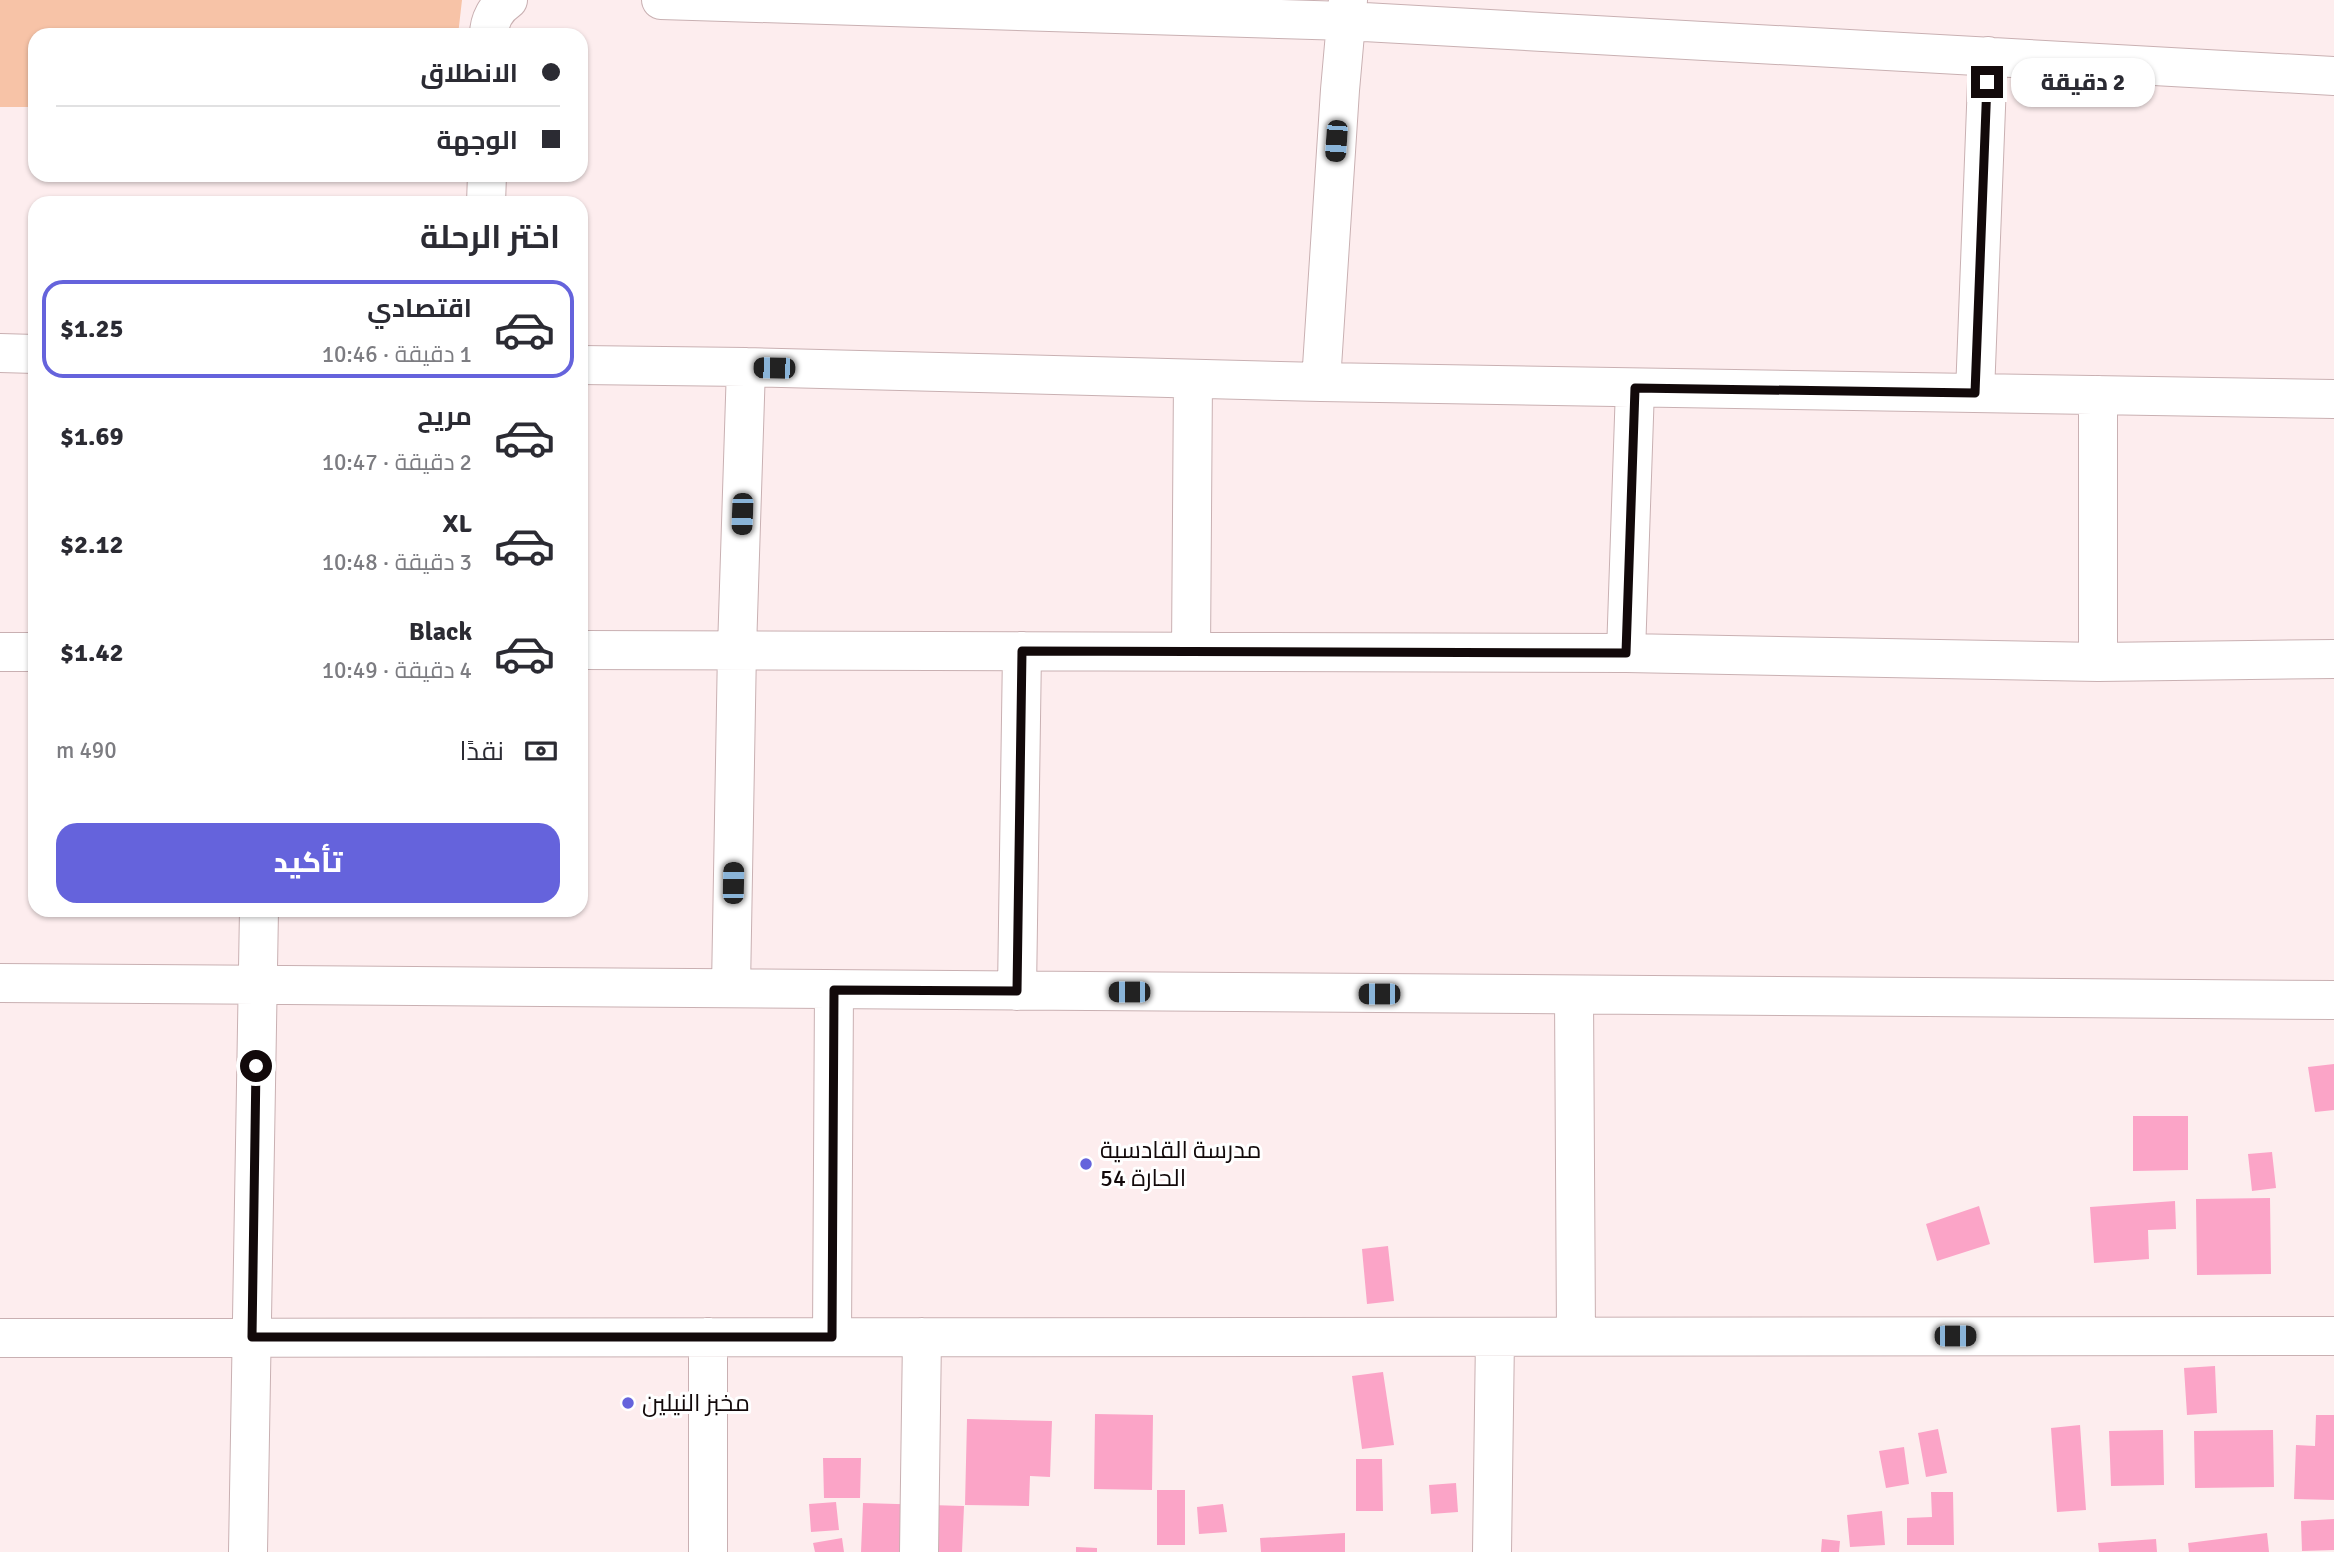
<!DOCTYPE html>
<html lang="ar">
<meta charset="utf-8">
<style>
:root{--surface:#fff;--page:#f2f2f3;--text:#2b2b33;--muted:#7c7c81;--line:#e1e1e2;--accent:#6563dc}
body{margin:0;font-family:Signika,Cairo,sans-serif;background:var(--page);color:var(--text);direction:rtl;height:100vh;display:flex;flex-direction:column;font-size:26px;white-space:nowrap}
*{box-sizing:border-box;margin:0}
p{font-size:23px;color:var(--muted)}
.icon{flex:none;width:38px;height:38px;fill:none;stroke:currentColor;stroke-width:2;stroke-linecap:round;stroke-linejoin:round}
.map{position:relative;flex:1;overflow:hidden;direction:ltr}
.panel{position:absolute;left:28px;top:196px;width:560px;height:721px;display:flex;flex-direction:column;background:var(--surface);border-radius:21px;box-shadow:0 2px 5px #0004;direction:rtl}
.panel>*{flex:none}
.banner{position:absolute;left:28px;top:28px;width:560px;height:154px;border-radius:21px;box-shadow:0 2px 5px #0004;direction:rtl;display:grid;align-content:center;height:154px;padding:0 28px;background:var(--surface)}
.end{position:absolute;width:32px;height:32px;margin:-16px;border:9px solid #12090a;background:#fff;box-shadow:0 0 0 4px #fff}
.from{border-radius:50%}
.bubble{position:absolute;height:49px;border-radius:21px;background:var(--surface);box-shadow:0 2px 5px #0004;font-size:23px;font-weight:800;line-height:49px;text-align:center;direction:rtl}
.car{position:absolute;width:21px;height:42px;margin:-21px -10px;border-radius:9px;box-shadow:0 0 5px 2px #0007;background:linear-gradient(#222 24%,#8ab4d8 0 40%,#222 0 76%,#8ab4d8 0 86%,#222 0)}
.banner b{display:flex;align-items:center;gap:24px;height:66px;font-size:26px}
.banner b+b{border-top:2px solid var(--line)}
.banner i{width:18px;height:18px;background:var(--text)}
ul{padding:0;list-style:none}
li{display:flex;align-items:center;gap:21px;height:98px;margin:0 14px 10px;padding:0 14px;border:4px solid transparent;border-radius:21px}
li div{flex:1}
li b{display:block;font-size:26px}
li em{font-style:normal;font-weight:800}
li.on{border-color:var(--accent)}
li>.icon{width:63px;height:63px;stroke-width:1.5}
h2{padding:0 28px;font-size:32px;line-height:84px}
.pay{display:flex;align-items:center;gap:18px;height:77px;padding:0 28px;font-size:26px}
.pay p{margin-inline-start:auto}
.button{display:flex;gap:14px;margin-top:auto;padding:14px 28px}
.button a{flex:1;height:80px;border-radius:21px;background:var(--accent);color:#fff;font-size:28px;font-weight:800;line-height:80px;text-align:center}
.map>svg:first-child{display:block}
.green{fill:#f7c3a7}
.building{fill:#fba4c7}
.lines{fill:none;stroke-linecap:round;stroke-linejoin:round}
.minor-casing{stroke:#c9b0b2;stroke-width:40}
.minor{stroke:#fff;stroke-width:38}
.route{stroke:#12090a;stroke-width:9}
.poi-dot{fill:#6563dc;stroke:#fff;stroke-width:2.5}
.labels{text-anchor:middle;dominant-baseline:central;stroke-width:6;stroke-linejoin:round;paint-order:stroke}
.poi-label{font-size:24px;fill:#12090a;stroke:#fff;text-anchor:start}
</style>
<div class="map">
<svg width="2334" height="1552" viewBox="0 0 2334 1552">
<rect width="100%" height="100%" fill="#fdedee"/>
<!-- green -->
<path class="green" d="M0,0H462L458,35H35V107H0Z"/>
<!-- building -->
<path class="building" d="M2334,1064V1110L2315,1112L2308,1067Z
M2133,1116H2188V1170L2133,1171Z
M2272,1152L2276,1188L2252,1191L2248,1154Z
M2270,1198L2271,1274L2197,1275L2196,1199Z
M2175,1201L2176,1229L2148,1230L2149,1259L2094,1263L2090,1207Z
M1979,1206L1990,1244L1937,1261L1926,1224Z
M1388,1246L1394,1301L1367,1304L1362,1249Z
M2215,1366L2217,1413L2187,1415L2184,1368Z
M1383,1372L1394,1445L1362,1449L1352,1376Z
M1095,1414L1153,1415L1152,1490L1094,1489Z
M2316,1415H2334V1500L2294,1499L2296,1445L2315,1446Z
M967,1419L1052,1421L1050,1477L1030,1476L1029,1506L965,1505Z
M2080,1425L2086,1510L2057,1512L2051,1428Z
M1938,1429L1947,1473L1926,1477L1918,1433Z
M2163,1430L2164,1485L2111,1486L2109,1431Z
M2273,1430L2274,1487L2195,1488L2194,1431Z
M1904,1447L1909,1484L1886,1488L1879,1451Z
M823,1458H861L860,1498H824Z
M1356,1459H1382L1383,1511H1356Z
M1456,1483L1458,1512L1431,1514L1429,1485Z
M1157,1490H1185V1545H1157Z
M1931,1492H1953L1954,1545H1907V1518L1932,1517Z
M836,1502L839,1530L811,1532L809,1504Z
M863,1503L964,1506L962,1552H861Z
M1223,1504L1227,1532L1199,1534L1197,1507Z
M1882,1511L1885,1545L1850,1547L1847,1515Z
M2334,1519V1550L2302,1551L2301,1521Z
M1345,1533V1552H1261L1260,1538Z
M2267,1533L2269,1552H2189L2188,1543Z
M842,1538L844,1552H815L813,1543Z
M1822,1539L1840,1541L1839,1552H1821Z
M2156,1539L2157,1552H2099L2098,1543Z
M1076,1547L1097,1548V1552H1076Z"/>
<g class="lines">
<!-- minor casing -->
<g class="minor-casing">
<path id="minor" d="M661,0L1346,21L2334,76
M489,35C489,20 496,8 508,0
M486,203L487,175
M0,353L35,354
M581,365L746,367L1321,382L2334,399
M1321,382L1340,90L1348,0
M1975,393L1988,56
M2098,395V662
M581,650L1626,653L2098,662L2334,659
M0,652H35
M1191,652L1193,379
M1626,653L1635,388
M0,983L2334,1000
M731,987L737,649L746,367
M1017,991L1022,651
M1574,995L1576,1336
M832,1337L834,990
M0,1338L2334,1336
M248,1552L259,910
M708,1552V1337
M919,1552L922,1337
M1492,1552L1495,1337"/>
</g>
<!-- minor -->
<use href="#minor" class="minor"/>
</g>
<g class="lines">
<!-- route -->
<path class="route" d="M256,1066L252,1337H832L834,990L1017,991L1022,651L1626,653L1635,388L1975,393L1987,82"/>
</g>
<!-- markers -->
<g class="poi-dot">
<circle cx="1086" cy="1164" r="7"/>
<circle cx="628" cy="1403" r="7"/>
</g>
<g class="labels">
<!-- poi labels -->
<g class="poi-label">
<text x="1100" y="1150">مدرسة القادسية<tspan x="1100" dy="28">الحارة 54</tspan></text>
<text x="642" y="1403">مخبز النيلين</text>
</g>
</g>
</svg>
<i class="end from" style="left:256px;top:1066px"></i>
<i class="end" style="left:1987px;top:82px"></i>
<div class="bubble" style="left:2011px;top:58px;width:144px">2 دقيقة</div>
<i class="car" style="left:1336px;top:141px;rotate:184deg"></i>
<i class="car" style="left:774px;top:368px;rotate:271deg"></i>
<i class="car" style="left:742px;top:514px;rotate:182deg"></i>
<i class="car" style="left:733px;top:883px;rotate:1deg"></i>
<i class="car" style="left:1129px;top:992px;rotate:270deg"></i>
<i class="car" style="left:1379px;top:994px;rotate:270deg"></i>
<i class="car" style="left:1955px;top:1336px;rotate:90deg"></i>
<div class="banner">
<b><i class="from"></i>الانطلاق</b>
<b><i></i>الوجهة</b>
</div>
<section class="panel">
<h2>اختر الرحلة</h2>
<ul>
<li class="on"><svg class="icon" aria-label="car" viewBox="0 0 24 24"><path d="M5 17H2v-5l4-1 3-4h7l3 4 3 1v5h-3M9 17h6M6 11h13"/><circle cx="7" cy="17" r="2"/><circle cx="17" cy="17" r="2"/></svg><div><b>اقتصادي</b><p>1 دقيقة · 10:46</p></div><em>$1.25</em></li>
<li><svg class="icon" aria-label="car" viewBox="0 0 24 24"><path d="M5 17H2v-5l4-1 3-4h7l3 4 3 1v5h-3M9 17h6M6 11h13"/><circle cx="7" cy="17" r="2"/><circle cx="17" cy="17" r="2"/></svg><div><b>مريح</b><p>2 دقيقة · 10:47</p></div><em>$1.69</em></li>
<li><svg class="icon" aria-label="car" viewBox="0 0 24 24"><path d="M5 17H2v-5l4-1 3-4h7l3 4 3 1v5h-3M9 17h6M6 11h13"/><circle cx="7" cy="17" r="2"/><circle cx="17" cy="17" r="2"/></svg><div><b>XL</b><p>3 دقيقة · 10:48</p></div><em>$2.12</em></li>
<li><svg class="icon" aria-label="car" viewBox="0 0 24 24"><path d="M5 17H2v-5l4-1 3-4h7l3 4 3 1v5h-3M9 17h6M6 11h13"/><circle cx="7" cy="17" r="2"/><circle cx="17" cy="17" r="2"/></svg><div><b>Black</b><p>4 دقيقة · 10:49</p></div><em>$1.42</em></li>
</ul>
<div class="pay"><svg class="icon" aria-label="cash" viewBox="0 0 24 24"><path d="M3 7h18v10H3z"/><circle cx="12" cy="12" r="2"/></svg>نقدًا<p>490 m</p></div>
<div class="button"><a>تأكيد</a></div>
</section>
</div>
